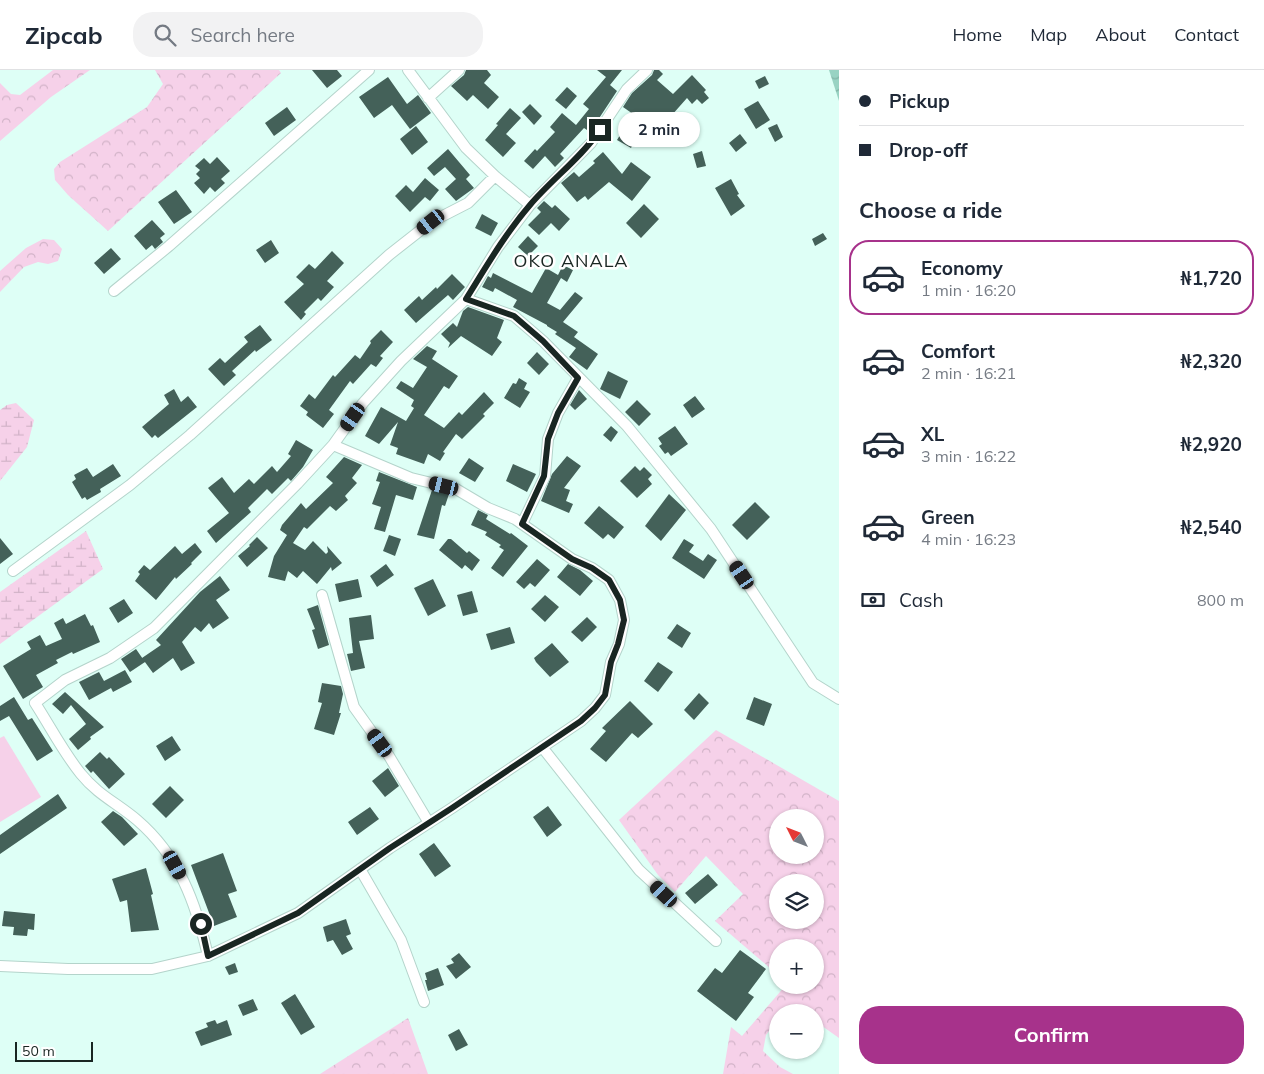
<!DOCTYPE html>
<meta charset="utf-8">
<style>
:root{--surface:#fff;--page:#f2f2f3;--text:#1f2937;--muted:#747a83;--line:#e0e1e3;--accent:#a7328b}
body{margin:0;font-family:Mulish,sans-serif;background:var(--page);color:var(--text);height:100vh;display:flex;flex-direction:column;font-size:19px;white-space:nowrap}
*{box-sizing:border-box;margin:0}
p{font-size:16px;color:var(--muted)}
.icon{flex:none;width:28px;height:28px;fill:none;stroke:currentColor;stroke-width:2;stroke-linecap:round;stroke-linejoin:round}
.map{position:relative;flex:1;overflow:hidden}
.drawer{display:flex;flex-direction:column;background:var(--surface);width:425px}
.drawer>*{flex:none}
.banner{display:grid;align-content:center;height:110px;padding:0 20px;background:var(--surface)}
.needle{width:32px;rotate:312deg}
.tools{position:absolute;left:769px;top:739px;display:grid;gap:10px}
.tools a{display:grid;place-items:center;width:55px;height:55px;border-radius:50%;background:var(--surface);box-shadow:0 1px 4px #0004;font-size:25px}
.scale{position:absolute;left:15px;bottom:12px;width:78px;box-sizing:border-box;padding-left:5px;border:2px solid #192622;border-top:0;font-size:14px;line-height:18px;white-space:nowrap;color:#192622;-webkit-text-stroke:4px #fff;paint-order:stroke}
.end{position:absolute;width:22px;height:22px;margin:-11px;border:6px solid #192622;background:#fff;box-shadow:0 0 0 2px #fff}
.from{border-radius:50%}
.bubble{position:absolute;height:35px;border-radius:18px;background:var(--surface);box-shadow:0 1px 4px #0004;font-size:16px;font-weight:700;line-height:35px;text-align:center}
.car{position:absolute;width:15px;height:30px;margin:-15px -8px;border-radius:6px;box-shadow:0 0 4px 1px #0007;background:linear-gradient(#222 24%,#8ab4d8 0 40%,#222 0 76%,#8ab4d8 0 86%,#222 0)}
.banner b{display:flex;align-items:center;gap:18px;height:48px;font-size:19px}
.banner b+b{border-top:1px solid var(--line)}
.banner i{width:12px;height:12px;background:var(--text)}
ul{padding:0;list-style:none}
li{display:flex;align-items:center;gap:15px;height:75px;margin:0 10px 8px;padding:0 10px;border:2px solid transparent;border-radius:20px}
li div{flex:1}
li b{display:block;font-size:19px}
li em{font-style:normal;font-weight:700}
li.on{border-color:var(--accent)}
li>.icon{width:45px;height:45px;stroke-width:1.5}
h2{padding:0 20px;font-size:22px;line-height:60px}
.pay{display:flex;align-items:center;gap:12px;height:55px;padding:0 20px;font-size:19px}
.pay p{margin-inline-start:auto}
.cta{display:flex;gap:10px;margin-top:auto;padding:10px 20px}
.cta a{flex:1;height:58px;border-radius:20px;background:var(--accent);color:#fff;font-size:20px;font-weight:700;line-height:58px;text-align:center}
header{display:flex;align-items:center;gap:30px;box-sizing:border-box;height:70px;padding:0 25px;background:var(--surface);border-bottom:1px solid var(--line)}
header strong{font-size:24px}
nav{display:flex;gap:28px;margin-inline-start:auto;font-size:18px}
.search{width:350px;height:45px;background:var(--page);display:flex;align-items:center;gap:12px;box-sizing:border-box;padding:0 18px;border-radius:20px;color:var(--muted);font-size:19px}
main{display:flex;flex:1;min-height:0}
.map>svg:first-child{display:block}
.forest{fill:url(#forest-crowns);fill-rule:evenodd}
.wetland{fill:url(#wetland-marsh)}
.garden{fill:#f6d1e9}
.water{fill:url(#water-waves)}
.building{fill:#446159}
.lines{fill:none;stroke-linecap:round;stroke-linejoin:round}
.minor-casing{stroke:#b4d4cb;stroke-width:12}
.minor{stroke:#fff;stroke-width:10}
.route{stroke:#192622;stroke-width:6}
.labels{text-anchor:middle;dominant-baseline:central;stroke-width:5;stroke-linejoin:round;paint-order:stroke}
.quarter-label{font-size:18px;letter-spacing:1px;fill:#192622;stroke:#fff}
</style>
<header>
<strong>Zipcab</strong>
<div class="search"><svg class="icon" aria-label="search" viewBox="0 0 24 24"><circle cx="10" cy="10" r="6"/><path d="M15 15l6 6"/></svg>Search here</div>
<nav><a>Home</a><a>Map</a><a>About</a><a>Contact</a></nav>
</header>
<main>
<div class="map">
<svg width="839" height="1004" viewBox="0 0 839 1004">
<defs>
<pattern id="forest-crowns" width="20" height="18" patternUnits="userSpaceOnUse" patternTransform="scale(1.25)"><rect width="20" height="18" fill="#f6d1e9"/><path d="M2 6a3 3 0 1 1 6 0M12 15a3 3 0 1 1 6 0" fill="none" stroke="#d2b3c8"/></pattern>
<pattern id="wetland-marsh" width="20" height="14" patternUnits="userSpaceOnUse" patternTransform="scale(1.25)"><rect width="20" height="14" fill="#f6d1e9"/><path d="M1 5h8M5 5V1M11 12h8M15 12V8" fill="none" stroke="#d2b3c8"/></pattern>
<pattern id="water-waves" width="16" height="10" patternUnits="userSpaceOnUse" patternTransform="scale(1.25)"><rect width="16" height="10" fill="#98d3c3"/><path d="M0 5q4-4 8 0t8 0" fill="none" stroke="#82b5a7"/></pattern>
</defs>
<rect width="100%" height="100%" fill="#defff6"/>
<!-- forest -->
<path class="forest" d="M53,0H90L51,27L0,71V13L11,24L20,25Z
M155,0H279L281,3L108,161L68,125L55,110L54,99L60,92L147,37L163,14Z
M43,169L54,170L62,179L58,191L48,194L38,192L24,197L0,222V201L26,178Z
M716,660L839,731V968L815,951V942H778L777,951L766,965L763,981L780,997L793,1004H723L731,957L742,966L786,915H815V878H778L777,904L715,851L743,824L706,786L675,822L658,805L619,750ZM778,748H815V785H778ZM778,812H815V850H778Z
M408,948L428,1004H320Z"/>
<!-- wetland -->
<path class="wetland" d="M16,333L34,350L27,377L0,411V340L7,335Z
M86,461L103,499L0,574V522Z"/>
<!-- garden -->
<path class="garden" d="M4,666L41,727L0,752V668Z"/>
<!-- water -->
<path class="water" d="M829,0H839V31Z"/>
<!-- building -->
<path class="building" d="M312,0H337L342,6L327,18Z
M466,0H487L491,5L484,13L499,27L488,39L473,25L467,31L451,16L464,5Z
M597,0H622L610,15L617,21L590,62L584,58L560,84L564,88L555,97L545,86L533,99L524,91L535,79L537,81L555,62L550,57L562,43L576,55L589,39L583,34L606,7Z
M654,0H659L663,4L657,10L673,24L692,5L706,20L704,22L709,28L702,34L697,29L692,34L687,28L664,54L672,61L663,73L644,55L631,78L617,70L633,44L623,37L632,23L652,5Z
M765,6L769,14L759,19L755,11Z
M388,7L407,34L418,25L431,43L410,59L392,35L374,48L359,27Z
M567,17L577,26L566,39L555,30Z
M758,31L770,50L756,59L744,39Z
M530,34L542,46L534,55L522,42Z
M287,37L296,50L274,66L265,53Z
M510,38L521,48L506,64L516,73L503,87L485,70L498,55L496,54Z
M777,54L783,67L775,72L768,58Z
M416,56L428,72L412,85L400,69Z
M740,64L747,73L736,82L729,73Z
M448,79L470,105L466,109L474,118L456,131L445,119L456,109L445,97L434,106L427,98Z
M702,81L706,96L697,98L693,84Z
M603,82L622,104L631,92L651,107L632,131L609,112L588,130L585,126L577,132L561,113L574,102L579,107L595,93L593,91Z
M217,87L230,101L221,109L225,113L215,122L210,117L204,124L194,113L200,108L196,104L200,100L195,96L204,88L210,94Z
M425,108L439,120L430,131L425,127L410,142L395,126L406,115L413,122Z
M731,109L739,124L737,125L745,136L731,146L715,118Z
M176,120L192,142L174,154L158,132Z
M544,131L552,138L555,135L570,149L559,161L551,153L539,165L528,155L541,142L537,138Z
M644,134L659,149L641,168L626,153Z
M482,144L498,153L491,166L475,158Z
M152,150L165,164L160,168L163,172L155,179L152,175L146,180L134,166Z
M823,163L827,169L815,176L812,169Z
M528,166L538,176L528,186L518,177Z
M271,170L279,183L265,193L256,180Z
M111,178L121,189L104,204L94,193Z
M332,181L344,193L327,211L334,217L321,231L318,228L304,242L306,244L301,250L284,232L304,214L296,207L309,194L315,199Z
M563,195L573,200L567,212L561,208L547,233L560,240L575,222L583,228L563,252L578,262L574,267L598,284L587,300L569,287L576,278L555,264L557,262L547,256V255L513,237L517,230L495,218L493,222L482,217L488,206L491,208L493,203L532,223L546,198L558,205Z
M452,204L465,217L453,230L448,225L416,253L404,240L419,226L422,230L436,217L437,219Z
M468,237L504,250L497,268L502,272L492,286L461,266L448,278L450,273L441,264L453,253L457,257L463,241Z
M260,255L272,270L256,282L255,280L232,301L236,305L224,316L208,299L220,288L225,293L248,272L244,267Z
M381,260L393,272L380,286L383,288L376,297L371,294L353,314L350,311L329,340L334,344L323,358L306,345L308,342L300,336L309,324L315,329L333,305L335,307L355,285L360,289L371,273L370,271Z
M427,276L437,281L432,289L458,306L449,319L444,316L424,345L444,358L459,342L462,345L484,322L494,333L483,344L485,346L462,369L456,364L443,382L445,383L440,391L428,384L424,394L396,384L398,378L390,375L398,352L379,374L365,366L381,337L406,351L414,338L411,336L414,330L396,318L401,311L413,318L427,297L413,289Z
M537,282L549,294L539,305L527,293Z
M608,301L628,311L620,329L600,319Z
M519,308L527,313L524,319L530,322L520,338L504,328L513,313L516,314Z
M174,319L181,332L188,326L197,337L158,368L155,365L152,368L142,357L169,334L164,325Z
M579,320L587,329L575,340L570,335Z
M695,326L705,339L692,348L683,335Z
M637,330L651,344L639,356L625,342Z
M611,356L618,362L611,372L603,365Z
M675,356L688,374L671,386L668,382L665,384L659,376L662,374L658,368Z
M296,370L313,380L303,397L291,411L288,408L272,424L267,419L248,438L251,442L216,473L207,461L229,443L208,418L222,407L234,423L249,409L254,414L272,396L277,402L291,386L288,384Z
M567,386L581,396L564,418L570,420L566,431L573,434L569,443L541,431L552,404Z
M344,387L362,395L352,408L357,413L345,426L348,430L336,441L330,436L307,459L304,457L293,473L305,480L313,471L326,484L328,482L327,476L342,493L332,501L331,497L317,514L303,501L297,508L288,501L285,511L268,507L274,486L287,465L280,460L282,455L301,433L306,439L333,413L326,407Z
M469,388L484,398L475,412L459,403Z
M113,394L121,406L100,419L101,422L87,430L85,427L82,429L72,412L76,409L74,405L87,398L93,407Z
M513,394L536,404L527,422L506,411Z
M635,396L640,401L644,397L652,405L648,409L652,414L637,428L620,411Z
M379,402L417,417L413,430L396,425L385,462L374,459L381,437L372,434L380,412L376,411Z
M432,420L449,424L445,436L442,435L434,469L417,465Z
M669,424L686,440L661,471L645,456Z
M755,432L770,447L747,470L732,455Z
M599,436L624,457L614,469L608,464L603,469L584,453Z
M478,440L488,445L486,449L510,464L511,463L528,476L503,507L491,498L504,480L499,477L501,475L485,465L487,462L471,455Z
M389,465L401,469L395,486L383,481Z
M257,467L268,478L247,497L238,486L250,476L249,475Z
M0,468L13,484L0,494Z
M448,469H451L467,483L469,481L480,490L472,501L465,495L462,499L439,480Z
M684,469L694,475L689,482L703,491L708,484L717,490L704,509L672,488Z
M195,473L202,482L191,493L192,494L176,509L175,507L156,530L135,511L140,504L138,502L144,495L150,500L175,476L182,484Z
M537,489L550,500L535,517L530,513L524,519L516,512Z
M386,494L394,505L377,517L370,506Z
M568,494L580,500L593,511L580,526L557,507Z
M220,506L230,520L216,530L229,548L213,559L209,553L201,562L195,557L182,572L195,593L181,601L173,588L153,603L142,588L161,575L156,570L200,522Z
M358,509L362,527L339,532L335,514Z
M433,509L446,536L428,546L414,518Z
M472,521L478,542L463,546L457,525Z
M545,525L559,537L545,552L531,539Z
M124,529L133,543L118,553L109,538Z
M318,535L329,575L318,579L312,560L315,559L307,539Z
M85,544L91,556L93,555L100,572L73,584L72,582L56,590L58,593L36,605L43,617L23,629L3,596L31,579L27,572L40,565L46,576L62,569L54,553L63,548L66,554Z
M371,545L374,569L359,571L365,598L351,601L347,584L353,583L349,548Z
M587,547L597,557L582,572L571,562Z
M677,554L691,563L682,578L667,568Z
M510,557L515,573L491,580L486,564Z
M552,573L569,592L550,607L536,592L534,588Z
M136,579L145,592L130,602L121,589Z
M658,592L673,602L658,622L644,611Z
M125,600L132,612L113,622L111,618L89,630L79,612L99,602L104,611Z
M322,613L341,616L343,624L339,643H341L334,665L314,659L322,633L318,632Z
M65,622L104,657L90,667L91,669L78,680L69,669L86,654L71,635L63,644L52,634Z
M699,623L709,633L694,650L684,640Z
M14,627L28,650L32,648L53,681L37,691L9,646L0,651V636Z
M754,627L772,634L764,656L746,649Z
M630,631L653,654L638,668L632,663L606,692L590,679L606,661L602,658Z
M172,666L181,680L165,691L156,676Z
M100,682L107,689L109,687L125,704L109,719L93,701L91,703L85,696Z
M388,698L399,716L385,727L372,711Z
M170,716L184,730L166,748L152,734Z
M58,724L67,738L0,784V765Z
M548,736L562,755L547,767L533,747Z
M370,737L379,749L357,765L348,752Z
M113,741L122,747L138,764L124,776L101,752Z
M434,773L451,796L435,807L419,784Z
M223,783L237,821L228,824L237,847L214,856L191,795Z
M146,798L153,824L151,825L159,860L131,862L127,830L120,832L112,809Z
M708,804L718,815L695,834L685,823Z
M4,841L35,844L34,860L28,859L27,866L13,865L14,857L2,856Z
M346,849L351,864L346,866L353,879L342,885L333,870L327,872L323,857Z
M740,880L766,899L748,923L754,927L736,951L697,921L715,898L722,903Z
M459,883L471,897L456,909L446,896L454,893L451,889Z
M235,893L238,902L229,905L225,897Z
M438,898L444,915L428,921L425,910H427L425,903Z
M295,924L315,957L301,965L281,933Z
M253,929L258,940L243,946L238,935Z
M215,950L217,954L227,950L232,965L201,976L195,962L208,957L206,953Z
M459,959L468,975L456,981L448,965Z"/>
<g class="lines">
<!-- minor casing -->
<g class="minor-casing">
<path id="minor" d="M408,0L466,78L495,106L530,135
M428,28L459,0
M114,221L169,176L369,0
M466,229L514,246L543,271L627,356L711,459L813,613L839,629
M522,454L545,406L548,369L558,343L578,308
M13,501L130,415L190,365L389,185L431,152L468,133L495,106
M322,525L354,637L389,686L429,753
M542,677L639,800L716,871
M360,799L401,870L424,932
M208,886C196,833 179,786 137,750C117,733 98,725 81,704C63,682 50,656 35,633L65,610L110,588L154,558L297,414L333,375L363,333L401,291L466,229L498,177L530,135L591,73L627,19L647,0
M0,896L68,899H152L208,886L298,843L390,778L452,738L581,651L595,638L605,625L611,592L619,574L624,550L620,530L609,510L592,498L572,489L515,449L488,438L456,419L411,408L333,375"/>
</g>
<!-- minor -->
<use href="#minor" class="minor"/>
</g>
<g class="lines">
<!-- route -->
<path class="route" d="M201,854L208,886L298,843L390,778L452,738L581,651L595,638L605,625L611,592L618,574L624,550L620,530L609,510L592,498L572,489L522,454L544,406L548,369L558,343L578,308L543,271L514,246L466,229C486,197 505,164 530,135C552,109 581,88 600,60"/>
</g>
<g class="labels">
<!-- quarter labels -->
<g class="quarter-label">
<text x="571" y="190">OKO ANALA</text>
</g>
</g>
</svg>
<div class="tools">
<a><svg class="needle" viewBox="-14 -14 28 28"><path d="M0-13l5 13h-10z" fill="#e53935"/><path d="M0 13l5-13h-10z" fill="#747a83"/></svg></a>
<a><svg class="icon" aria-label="layers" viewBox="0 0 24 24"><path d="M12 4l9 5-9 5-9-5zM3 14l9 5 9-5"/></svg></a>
<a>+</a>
<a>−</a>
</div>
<div class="scale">50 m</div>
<i class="end from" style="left:201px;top:854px"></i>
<i class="end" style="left:600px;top:60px"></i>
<div class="bubble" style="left:618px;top:42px;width:82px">2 min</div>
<i class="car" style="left:431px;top:152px;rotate:232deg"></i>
<i class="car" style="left:353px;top:347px;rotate:215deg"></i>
<i class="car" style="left:444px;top:416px;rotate:284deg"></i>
<i class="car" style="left:742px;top:505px;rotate:326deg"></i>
<i class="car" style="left:380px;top:673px;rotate:324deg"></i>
<i class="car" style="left:175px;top:795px;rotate:151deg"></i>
<i class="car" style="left:664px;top:824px;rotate:313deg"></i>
</div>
<section class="drawer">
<div class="banner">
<b><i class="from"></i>Pickup</b>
<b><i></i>Drop-off</b>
</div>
<h2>Choose a ride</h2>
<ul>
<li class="on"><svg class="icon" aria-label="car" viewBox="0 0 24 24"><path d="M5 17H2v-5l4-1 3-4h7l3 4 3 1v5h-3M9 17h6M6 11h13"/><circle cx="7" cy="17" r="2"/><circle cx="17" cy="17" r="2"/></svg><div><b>Economy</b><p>1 min · 16:20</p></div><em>₦1,720</em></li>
<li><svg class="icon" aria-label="car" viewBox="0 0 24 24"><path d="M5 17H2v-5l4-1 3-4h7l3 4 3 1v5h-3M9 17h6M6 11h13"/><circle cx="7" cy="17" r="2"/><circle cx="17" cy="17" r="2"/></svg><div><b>Comfort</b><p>2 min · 16:21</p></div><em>₦2,320</em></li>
<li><svg class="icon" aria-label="car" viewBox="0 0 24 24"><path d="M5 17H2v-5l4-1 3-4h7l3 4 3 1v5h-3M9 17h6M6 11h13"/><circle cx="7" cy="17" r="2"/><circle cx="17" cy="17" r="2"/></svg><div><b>XL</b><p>3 min · 16:22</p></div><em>₦2,920</em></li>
<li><svg class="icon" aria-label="car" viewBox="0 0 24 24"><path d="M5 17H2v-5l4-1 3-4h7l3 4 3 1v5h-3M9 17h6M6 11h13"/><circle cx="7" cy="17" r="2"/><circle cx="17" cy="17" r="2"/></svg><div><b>Green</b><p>4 min · 16:23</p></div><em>₦2,540</em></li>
</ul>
<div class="pay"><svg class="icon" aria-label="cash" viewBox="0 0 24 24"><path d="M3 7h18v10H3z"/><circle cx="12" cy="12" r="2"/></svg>Cash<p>800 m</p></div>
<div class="cta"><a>Confirm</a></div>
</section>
</main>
